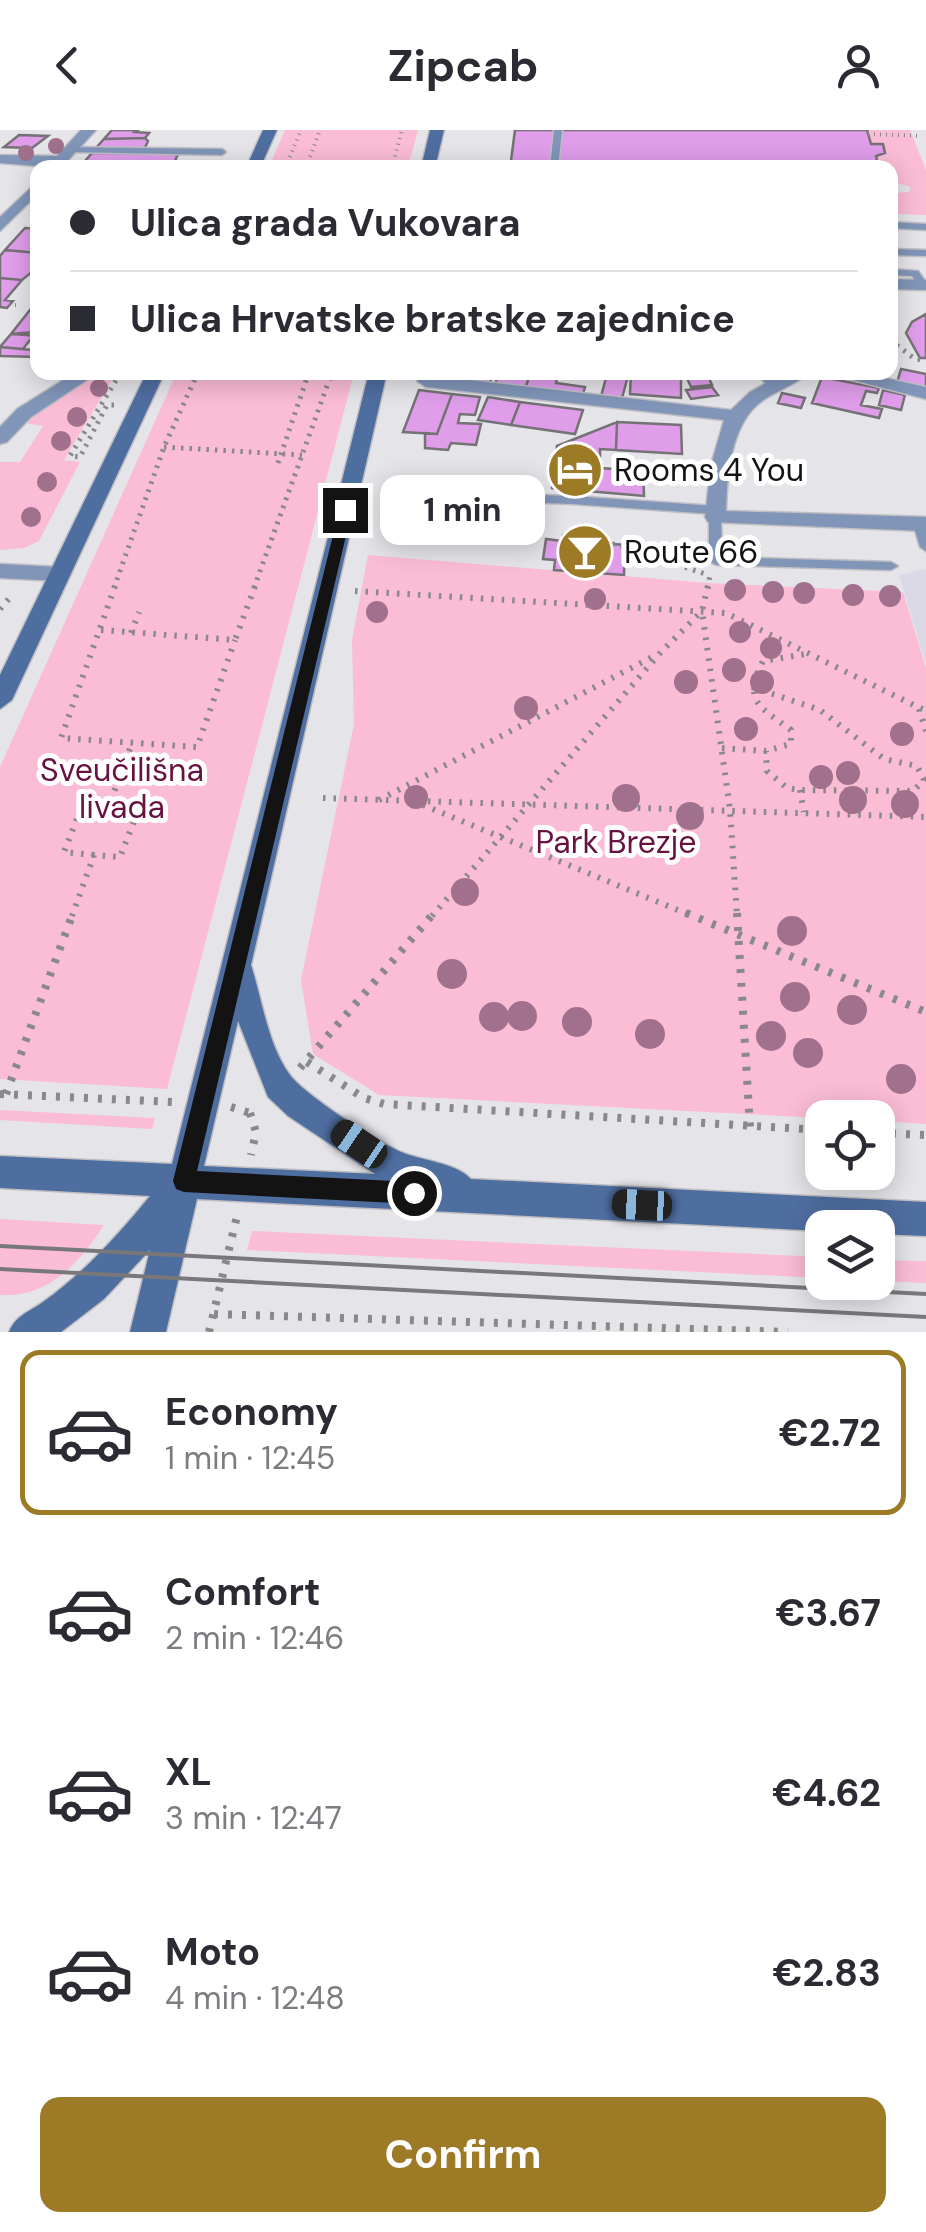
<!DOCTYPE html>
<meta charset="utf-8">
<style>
:root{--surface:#fff;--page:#f7f7f7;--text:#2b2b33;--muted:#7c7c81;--line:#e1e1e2;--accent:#9d7a25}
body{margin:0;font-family:"DM Sans",sans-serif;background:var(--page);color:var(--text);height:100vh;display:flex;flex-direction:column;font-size:38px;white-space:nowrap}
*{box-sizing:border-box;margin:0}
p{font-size:32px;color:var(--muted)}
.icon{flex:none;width:55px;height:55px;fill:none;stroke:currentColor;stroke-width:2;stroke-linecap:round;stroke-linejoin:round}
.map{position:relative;height:1202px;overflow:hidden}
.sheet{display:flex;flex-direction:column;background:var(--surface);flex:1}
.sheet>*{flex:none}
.hud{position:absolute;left:30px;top:30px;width:868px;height:220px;border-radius:20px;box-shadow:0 5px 25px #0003;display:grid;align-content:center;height:220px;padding:0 40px;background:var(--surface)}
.buttons{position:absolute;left:805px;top:970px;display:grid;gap:20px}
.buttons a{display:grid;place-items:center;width:90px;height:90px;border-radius:20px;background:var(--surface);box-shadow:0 5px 25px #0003;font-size:50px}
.end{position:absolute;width:45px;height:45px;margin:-22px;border:12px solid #131314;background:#fff;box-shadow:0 0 0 5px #fff}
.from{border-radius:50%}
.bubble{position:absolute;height:70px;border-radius:20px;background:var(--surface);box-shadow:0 5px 25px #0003;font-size:32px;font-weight:700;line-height:70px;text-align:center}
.car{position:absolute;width:30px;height:60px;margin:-30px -15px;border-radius:12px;box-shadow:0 0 8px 2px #0007;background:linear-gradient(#222 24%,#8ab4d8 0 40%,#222 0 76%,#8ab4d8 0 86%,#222 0)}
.hud b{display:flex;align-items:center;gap:35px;height:95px;font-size:38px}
.hud b+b{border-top:2px solid var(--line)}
.hud i{width:25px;height:25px;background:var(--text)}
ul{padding:18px 0 0;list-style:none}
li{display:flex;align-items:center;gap:30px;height:165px;margin:0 20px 15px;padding:0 20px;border:5px solid transparent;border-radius:20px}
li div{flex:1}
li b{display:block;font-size:38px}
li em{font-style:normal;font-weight:700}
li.on{border-color:var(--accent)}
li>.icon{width:90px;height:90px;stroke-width:1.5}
.cta{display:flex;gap:20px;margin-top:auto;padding:20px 40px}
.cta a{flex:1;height:115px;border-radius:20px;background:var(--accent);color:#fff;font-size:40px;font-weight:700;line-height:115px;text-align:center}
header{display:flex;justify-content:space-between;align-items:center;height:130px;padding:0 40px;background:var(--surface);font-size:45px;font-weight:700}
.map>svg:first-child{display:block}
.built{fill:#dad9e5}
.green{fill:#fbbcd6}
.building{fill:#df9dea;stroke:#757276;stroke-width:2.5}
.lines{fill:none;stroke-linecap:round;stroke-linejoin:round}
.service-casing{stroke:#bfbec3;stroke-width:3}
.minor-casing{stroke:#bfbec3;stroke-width:3}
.secondary-casing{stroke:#bfbec3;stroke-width:3}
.path-far3{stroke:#89898c;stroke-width:4;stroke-dasharray:1 5;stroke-linecap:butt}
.path-far2{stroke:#89898c;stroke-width:5;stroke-dasharray:2.5 6;stroke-linecap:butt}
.path-far1{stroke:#89898c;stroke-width:6;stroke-dasharray:2.5 8;stroke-linecap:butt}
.path{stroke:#89898c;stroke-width:8;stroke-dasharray:4 10;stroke-linecap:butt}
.service{fill:#8095b8;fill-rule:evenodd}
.minor{fill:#8095b8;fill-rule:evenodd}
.secondary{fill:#4f6ea0;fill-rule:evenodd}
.tram{stroke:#78777a;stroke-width:4}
.tree{fill:#a0708d}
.route{fill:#131314}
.labels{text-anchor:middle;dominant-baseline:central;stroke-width:10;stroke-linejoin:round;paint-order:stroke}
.poi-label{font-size:32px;fill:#131314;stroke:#fff;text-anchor:start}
.park-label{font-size:32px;fill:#671241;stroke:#fff}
</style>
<header><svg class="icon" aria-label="back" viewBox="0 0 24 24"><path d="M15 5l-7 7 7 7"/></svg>Zipcab<svg class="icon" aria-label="person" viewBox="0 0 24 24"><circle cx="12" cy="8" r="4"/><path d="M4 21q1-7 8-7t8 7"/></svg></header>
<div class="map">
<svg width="926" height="1202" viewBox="0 0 926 1202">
<rect width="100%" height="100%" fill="#e5e4e9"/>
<!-- built -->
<path class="built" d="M926,439V534L899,445Z"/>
<!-- green -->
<path class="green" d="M285,0H418L408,37H269Z
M867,0H910L926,40V85L897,84L890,63L909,62L911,57L890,51V38L879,37L876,26L885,23L871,14Z
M177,242L354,243L167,959L0,949V637Z
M116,243L64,330L80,332L39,411L24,418L0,420V332H20L43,296L24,293L68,259L96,245Z
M368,425L708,453L903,462L926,538V994L878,991V988H822L379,965L313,924L301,850L354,594L352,510Z
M0,980L155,988L152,999L0,990Z
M0,1089L104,1095C79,1133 49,1168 0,1165Z
M252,1101L822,1127V1148L247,1120Z
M878,1130L926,1131V1153L878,1151Z"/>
<!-- building -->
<path class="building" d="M112,0H138L135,2L149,3L145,8L104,9Z
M515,0H867L871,14H883L885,23L876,26L879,38H510Z
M19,5L48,6L32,18L4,17Z
M145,8L148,11L144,20L95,19L104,9Z
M92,23H120L178,24L172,38H79Z
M25,98L38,99V123L5,120Z
M5,120L38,123V137L22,150L0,148V126Z
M0,148L22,150L5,170L13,171L7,178L0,177Z
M37,171L35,202L11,204Z
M926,184V228H920L906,203L912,192Z
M11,204L27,205L33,206L23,219L0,217Z
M0,217L32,220L38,227L0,226Z
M901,239L926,244V262L896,256Z
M466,242H494L489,255L463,252Z
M499,242H517L530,244L525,259L495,255Z
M531,242H559L556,253L585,257L582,267L525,259Z
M565,242H629L621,272L600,270L606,248Z
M631,242H681V268L630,264Z
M684,242H706L712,255L691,257Z
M822,247L879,258L877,263L866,261L861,275L882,279L879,288L812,273Z
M712,257L718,265L691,269L686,260Z
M419,260L452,264L437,304L403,302Z
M883,260L905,265L901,280L879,275Z
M782,263L805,268L801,278L778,273Z
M452,264L480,267L475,285L460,284L458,293L481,294L476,315L451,313L448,320L425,318V303L437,304Z
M488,267L520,272L511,295L478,290Z
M520,272L583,280L575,304L511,295Z
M617,292L616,320L600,319V338L643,341L644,366L552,358L557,316Z
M617,292L681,295L682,324L616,320Z
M505,386L533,388L530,406L502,404Z
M563,405L587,406V412L625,415L624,445L554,440L555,430L543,429L546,409L562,411Z"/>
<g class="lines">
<!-- service casing -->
<g class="service-casing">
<path id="service" d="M554,0H562L558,38H550Z
M67,17L222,19L226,22L222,25L70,22L67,21Z
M890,92L926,94V100L890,98Z
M890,119L926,120V126L890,125Z
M890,139L918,141L926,152V157H919L912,146L890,145Z
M757,242H768L780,258L778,260H770Z
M421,361L572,366L715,376L721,380L717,383L721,387L722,427L891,432L898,436L891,440L716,435L709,431V387L713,384L572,374L417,368V362Z
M919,390L923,391L926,396V421L920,417L913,394Z"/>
</g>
<!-- minor casing -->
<g class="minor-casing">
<path id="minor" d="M81,0H96L61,38L0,33V25L57,26Z
M38,51V64L0,101V87Z
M890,149L926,150V160L890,159Z
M76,242H99L31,287L7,312L0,314V297L17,279Z
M786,242H810C796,255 777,260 762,271C731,293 727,345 726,381L926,387V401L708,392L705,387L711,335L724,290L426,257L417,251L426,245L731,280L750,262Z
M822,242H858L926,257V269Z
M0,434L60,437L71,444L60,451L0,448Z"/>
</g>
<!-- secondary casing -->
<g class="secondary-casing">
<path id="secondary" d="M263,0H277L260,38H246Z
M430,0H444L435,38H421Z
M147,242H165L12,570L0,579V545Z
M369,242H387L251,835C262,869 268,916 290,945C305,965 375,1010 399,1021C421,1031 455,1032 471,1049L926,1072V1106L878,1104V1098H822V1101L197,1069L166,1202H130L150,1120L104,1169L61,1202H9C16,1185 29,1182 43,1172C85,1142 118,1105 150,1066L0,1058V1026L172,1034ZM238,891L268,967L288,986L375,1044L204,1036Z"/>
</g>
<!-- path-far3 -->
<path class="path-far3" d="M868,4L922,6
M285,38L301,0
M306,38L320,0
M392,38L402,0
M9,175H19
M890,183L895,197L892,202"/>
<!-- path-far2 -->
<path class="path-far2" d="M890,205L893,200
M890,210L915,229L926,230
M114,275H107L80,327L70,326L121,242
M164,317L302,325
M278,333L309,242
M587,410L619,415L705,444
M114,458L164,317L198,242
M254,458L332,242
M707,458L710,446"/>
<!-- path-far1 -->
<path class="path-far1" d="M115,456L61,608L197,617L235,510
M708,456L702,481L730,679L737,786
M355,461L726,483L926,581
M0,479L12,465
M101,500L235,510L255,456
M131,503L139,482
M752,557L820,580L884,629L917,636L924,650L913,661L800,660L787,658L767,641L766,621
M919,579L926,601
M722,618L766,621L791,614V600C760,577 742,571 763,531L806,524
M800,660L804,682
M323,668L926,687
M379,670L656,525
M423,675L692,786
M94,725L64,722L84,671L110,673
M72,786L94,725L120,727L140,676L110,673L132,613
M432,786L661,522L702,481"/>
<!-- path -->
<path class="path" d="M686,783L926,882
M737,783L750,997
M307,932L364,968L384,974L822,1000
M300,938L434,783
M0,964L174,972
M6,964L73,783
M231,977L250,983
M250,983L256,1002L251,1025
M878,1003L926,1005
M214,1184L788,1202
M209,1202L237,1086"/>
<!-- service -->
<use href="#service" class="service"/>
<!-- minor -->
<use href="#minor" class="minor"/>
<!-- secondary -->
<use href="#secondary" class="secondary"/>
<!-- tram -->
<path class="tram" d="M0,1116L926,1164
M0,1139L926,1187"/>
</g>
<!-- trees -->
<g class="tree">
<circle cx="56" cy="16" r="8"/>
<circle cx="26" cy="23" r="8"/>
<circle cx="99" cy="258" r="9"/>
<circle cx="77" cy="287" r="10"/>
<circle cx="61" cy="311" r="10"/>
<circle cx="47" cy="352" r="10"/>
<circle cx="31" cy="387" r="10"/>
<circle cx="735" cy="460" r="11"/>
<circle cx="773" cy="462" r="11"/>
<circle cx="804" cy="463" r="11"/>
<circle cx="853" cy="465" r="11"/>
<circle cx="890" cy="466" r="11"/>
<circle cx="595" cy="469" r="11"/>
<circle cx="377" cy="482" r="11"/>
<circle cx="740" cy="502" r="11"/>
<circle cx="771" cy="518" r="11"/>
<circle cx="734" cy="540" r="12"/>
<circle cx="686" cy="552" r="12"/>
<circle cx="762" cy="552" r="12"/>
<circle cx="526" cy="578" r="12"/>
<circle cx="746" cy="599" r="12"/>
<circle cx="902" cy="604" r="12"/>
<circle cx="848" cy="643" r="12"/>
<circle cx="821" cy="647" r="12"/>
<circle cx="626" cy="668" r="14"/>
<circle cx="416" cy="667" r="12"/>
<circle cx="853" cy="670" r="14"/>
<circle cx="905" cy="674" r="14"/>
<circle cx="690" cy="686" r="14"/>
<circle cx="465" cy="762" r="14"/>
<circle cx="792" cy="801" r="15"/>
<circle cx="452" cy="844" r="15"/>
<circle cx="795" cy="867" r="15"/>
<circle cx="852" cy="880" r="15"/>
<circle cx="522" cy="886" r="15"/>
<circle cx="494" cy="887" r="15"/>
<circle cx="577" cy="892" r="15"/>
<circle cx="650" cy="904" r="15"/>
<circle cx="771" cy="906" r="15"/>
<circle cx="808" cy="923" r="15"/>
<circle cx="901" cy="949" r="15"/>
</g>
<!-- route -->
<path class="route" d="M340,377L352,380L197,1041L414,1052L421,1056L424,1063L421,1071L414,1074L184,1062L176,1059L173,1051Z"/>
<!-- icons -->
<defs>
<g id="hotel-disc" transform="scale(2.875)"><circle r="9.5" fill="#9d7a25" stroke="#fff"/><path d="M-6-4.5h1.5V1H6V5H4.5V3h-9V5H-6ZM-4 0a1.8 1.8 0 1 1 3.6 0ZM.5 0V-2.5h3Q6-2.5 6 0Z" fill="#fff"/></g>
<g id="bar-disc" transform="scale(2.875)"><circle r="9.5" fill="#9d7a25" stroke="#fff"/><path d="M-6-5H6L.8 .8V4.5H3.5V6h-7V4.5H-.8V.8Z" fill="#fff"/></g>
</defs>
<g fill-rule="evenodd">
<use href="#hotel-disc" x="575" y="340"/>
<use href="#bar-disc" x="585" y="422"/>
</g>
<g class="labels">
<!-- poi labels -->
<g class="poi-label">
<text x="614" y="340">Rooms 4 You</text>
<text x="624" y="422">Route 66</text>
</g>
<!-- park labels -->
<g class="park-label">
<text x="122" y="640">Sveučilišna<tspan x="122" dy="37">livada</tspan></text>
<text x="616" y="712">Park Brezje</text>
</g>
</g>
</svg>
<div class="buttons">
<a><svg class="icon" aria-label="locate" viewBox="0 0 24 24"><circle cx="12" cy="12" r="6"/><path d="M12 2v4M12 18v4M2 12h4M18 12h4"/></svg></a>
<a><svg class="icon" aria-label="layers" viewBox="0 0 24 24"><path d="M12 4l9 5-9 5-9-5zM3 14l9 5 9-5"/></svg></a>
</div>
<i class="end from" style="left:414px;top:1063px"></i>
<i class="end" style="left:345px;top:380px"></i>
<div class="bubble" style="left:380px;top:345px;width:165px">1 min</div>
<i class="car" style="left:359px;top:1014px;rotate:304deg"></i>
<i class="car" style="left:642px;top:1075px;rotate:273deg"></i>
<div class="hud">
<b><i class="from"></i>Ulica grada Vukovara</b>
<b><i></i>Ulica Hrvatske bratske zajednice</b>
</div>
</div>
<section class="sheet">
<ul>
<li class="on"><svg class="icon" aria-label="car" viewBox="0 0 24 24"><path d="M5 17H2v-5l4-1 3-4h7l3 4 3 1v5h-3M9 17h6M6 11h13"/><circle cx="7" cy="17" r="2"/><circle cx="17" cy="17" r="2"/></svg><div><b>Economy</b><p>1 min · 12:45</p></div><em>€2.72</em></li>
<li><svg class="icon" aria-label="car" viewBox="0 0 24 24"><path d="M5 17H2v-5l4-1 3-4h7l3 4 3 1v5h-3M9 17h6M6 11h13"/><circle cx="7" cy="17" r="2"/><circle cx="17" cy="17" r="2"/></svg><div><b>Comfort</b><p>2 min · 12:46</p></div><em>€3.67</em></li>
<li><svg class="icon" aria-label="car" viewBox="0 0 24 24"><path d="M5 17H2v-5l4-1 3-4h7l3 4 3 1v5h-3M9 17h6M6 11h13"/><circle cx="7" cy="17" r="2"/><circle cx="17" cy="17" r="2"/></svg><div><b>XL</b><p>3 min · 12:47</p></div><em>€4.62</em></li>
<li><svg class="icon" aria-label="car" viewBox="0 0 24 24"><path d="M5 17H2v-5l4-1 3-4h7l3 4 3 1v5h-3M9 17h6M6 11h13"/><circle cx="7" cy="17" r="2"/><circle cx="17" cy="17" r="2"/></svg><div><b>Moto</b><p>4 min · 12:48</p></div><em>€2.83</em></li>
</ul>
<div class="cta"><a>Confirm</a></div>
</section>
